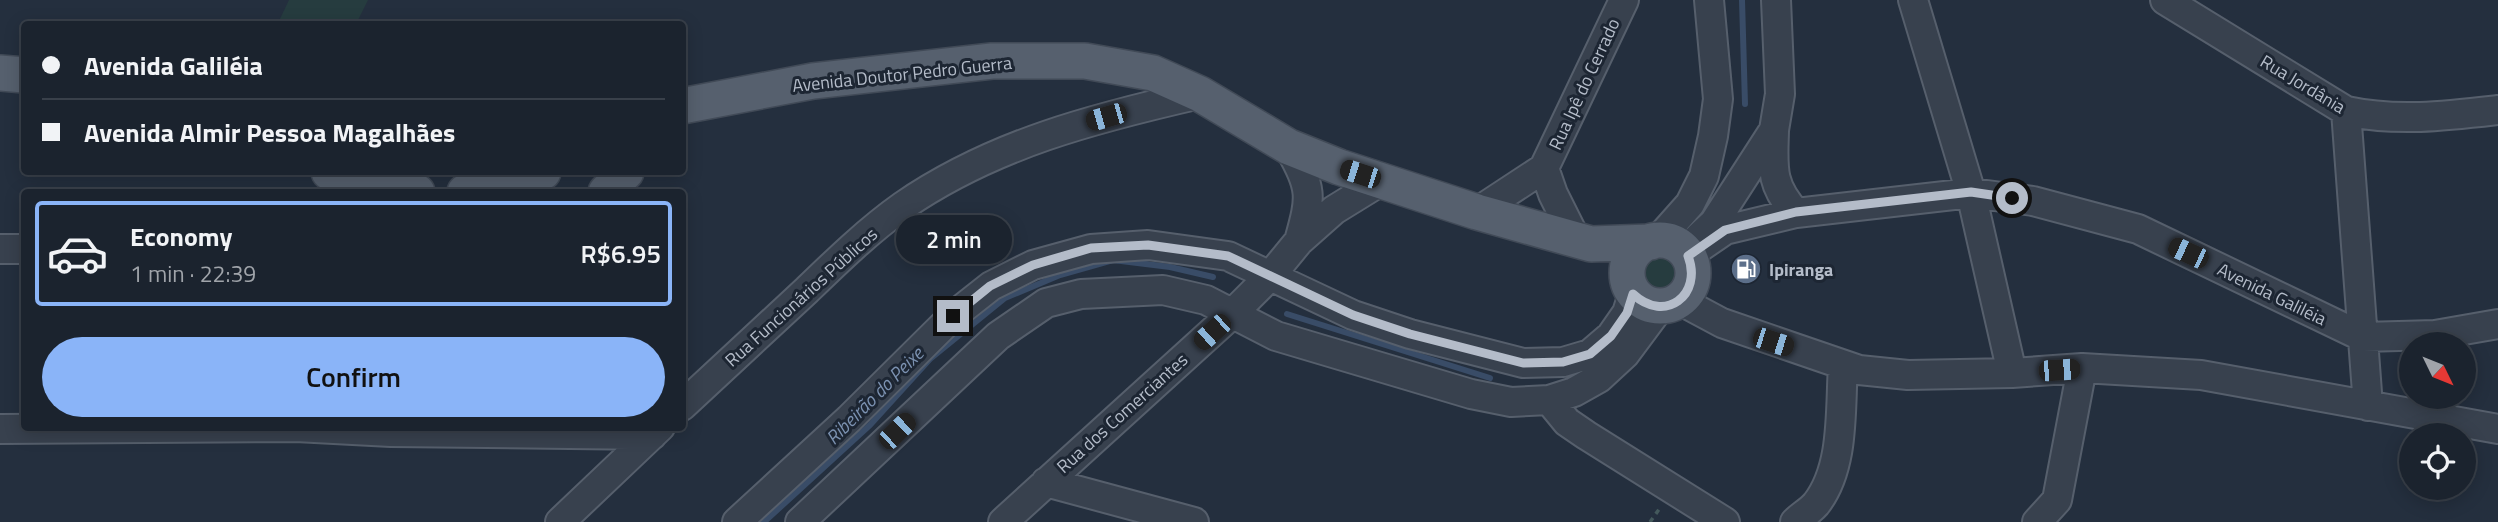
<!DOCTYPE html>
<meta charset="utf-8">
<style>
:root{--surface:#1b232e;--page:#282f3a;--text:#f1f3f6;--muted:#a0a4aa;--line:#39404a;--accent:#8ab4f8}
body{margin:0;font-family:"Titillium Web",sans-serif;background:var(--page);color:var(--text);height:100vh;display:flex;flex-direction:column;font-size:26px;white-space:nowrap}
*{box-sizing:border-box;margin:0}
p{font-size:23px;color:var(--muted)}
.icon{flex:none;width:38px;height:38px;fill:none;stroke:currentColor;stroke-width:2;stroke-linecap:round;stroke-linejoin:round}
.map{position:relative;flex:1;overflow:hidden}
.details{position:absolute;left:21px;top:189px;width:665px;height:242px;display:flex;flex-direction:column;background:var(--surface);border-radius:7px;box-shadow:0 4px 18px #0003,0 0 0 2px var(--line)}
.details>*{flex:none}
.banner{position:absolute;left:21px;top:21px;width:665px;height:154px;border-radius:7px;box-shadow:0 4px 18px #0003,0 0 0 2px var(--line);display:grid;align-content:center;height:154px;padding:0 21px;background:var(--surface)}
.needle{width:46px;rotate:133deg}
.fabs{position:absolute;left:2399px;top:332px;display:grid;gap:14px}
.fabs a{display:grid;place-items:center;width:77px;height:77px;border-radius:50%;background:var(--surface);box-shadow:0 4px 18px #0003,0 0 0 2px var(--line);font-size:35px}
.end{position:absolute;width:32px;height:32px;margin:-16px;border:9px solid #b4bcc9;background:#111;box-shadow:0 0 0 4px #111}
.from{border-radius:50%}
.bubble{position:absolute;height:49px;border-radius:24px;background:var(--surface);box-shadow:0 4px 18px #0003,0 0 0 2px var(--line);font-size:23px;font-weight:600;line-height:49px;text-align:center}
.car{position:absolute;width:21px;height:42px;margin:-21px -10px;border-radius:9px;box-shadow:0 0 5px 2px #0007;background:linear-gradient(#222 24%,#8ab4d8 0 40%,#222 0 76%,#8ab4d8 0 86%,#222 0)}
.banner b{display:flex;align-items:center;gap:24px;height:66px;font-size:26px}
.banner b+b{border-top:2px solid var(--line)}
.banner i{width:18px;height:18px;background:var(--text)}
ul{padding:12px 0 0;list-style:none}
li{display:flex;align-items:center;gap:21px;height:105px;margin:0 14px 10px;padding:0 7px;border:4px solid var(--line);border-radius:7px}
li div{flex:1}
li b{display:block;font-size:26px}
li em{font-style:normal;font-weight:600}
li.current{border-color:var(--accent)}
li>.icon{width:63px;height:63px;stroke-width:1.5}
.action{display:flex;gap:14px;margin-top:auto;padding:14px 21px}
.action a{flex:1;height:80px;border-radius:42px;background:var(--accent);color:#111;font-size:28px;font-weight:600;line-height:80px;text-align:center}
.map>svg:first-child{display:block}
.green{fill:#263c3f}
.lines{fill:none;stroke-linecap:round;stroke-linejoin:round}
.stream{stroke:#394c67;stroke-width:6}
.minor-casing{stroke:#565f6c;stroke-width:32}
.major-casing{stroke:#414a57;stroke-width:38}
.path{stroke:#44595c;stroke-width:3.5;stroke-dasharray:5 5;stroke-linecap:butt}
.minor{stroke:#38414e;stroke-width:28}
.major{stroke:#56606e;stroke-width:35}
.route{stroke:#b4bcc9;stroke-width:9}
.labels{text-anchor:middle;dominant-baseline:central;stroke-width:6;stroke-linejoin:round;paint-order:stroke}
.street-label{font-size:18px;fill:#b4bcc9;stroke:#1d2633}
.poi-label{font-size:18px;font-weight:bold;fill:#b4bcc9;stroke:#1d2633;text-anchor:start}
.water-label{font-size:19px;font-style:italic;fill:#7c92b1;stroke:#1d2633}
</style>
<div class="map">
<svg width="2498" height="522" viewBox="0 0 2498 522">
<rect width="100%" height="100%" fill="#242f3e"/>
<!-- green -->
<path class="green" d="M289,0H368L356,24H281L278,23Z
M1637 274a25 25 0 1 1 50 0a25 25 0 1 1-50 0Z"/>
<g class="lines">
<!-- stream -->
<path class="stream" d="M1742,0L1745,104
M1287,314L1490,378
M764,522L870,425L930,359L1005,298L1060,275L1113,260L1170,267L1213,277"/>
<!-- minor casing -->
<g class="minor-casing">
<path id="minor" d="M1913,0L1971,193L2012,373
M2165,0L2346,111C2397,122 2446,116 2498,110
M2346,111L2368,406
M1774,131C1773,167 1770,185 1796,213
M1289,147C1312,189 1312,195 1299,241
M1544,168L1553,194L1576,240
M1477,212L1544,168L1624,0
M1699,237L1714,223L1774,130L1780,94L1776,0
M1658,240L1690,204L1704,176L1713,136L1718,99L1709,0
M0,249H24
M1687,256L1725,230L1796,213L1971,193L2033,201L2138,229L2363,337L2435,335L2498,324
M1679,300L1722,323L1859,370L1908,375L2012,373L2082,368L2201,375L2498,429
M1549,400L1567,422L1586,435L1725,522
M682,406C724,367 765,329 807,290C837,261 869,230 903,206C993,144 1095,118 1200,94
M0,429L296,427L391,432L652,435
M1046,482L1194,522
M560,522L660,427
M737,522L849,419L953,316L991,286L1033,265L1091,249L1148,245L1228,256L1353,315L1410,334L1523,363L1563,362L1590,354L1611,336L1627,313L1633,294
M800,522L998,336L1046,303L1081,294L1163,290L1206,300L1276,336L1471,394L1511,402L1549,400L1574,392L1599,378L1625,354L1660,307
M1003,522L1232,314L1271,275L1299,241L1334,210L1381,181
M1795,522C1801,516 1810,511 1816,504C1845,467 1840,409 1843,365
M2037,522L2057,500L2082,368"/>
</g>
<!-- major casing -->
<g class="major-casing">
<path id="major" d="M0,73L24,75
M682,106L813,81L992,61H1085L1153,73L1200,94L1289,147L1339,167L1477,212L1591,244L1651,242
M329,172L371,185L417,192
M465,192L543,172
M606,192L626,172
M1627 273a33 33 0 1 1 66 0a33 33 0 1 1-66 0Z"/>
</g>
<!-- path -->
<path class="path" d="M1650,522L1660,508"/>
<!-- minor -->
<use href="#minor" class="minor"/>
<!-- major -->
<use href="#major" class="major"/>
</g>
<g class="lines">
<!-- route -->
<path class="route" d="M953,316L990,286L1033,265L1091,248L1148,245L1228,256L1353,315L1410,334L1523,363L1563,362L1590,354L1611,336L1627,313L1633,294C1665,324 1703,295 1688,256L1725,230L1796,212L1971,192L2012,198"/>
</g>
<!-- icons -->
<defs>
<g id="fuel-disc" transform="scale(1.575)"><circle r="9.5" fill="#5c6f8a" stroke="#1d2633"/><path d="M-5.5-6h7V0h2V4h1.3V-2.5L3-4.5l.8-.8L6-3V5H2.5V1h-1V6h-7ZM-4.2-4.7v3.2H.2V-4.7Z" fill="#fff"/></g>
</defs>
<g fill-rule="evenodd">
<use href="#fuel-disc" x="1746" y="269"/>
</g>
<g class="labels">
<!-- street labels -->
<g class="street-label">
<text transform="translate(902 74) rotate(-6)">Avenida Doutor Pedro Guerra</text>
<text transform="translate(1584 84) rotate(-65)">Rua Ipê do Cerrado</text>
<text transform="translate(2303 84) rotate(31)">Rua Jordânia</text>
<text transform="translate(2272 294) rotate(26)">Avenida Galiléia</text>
<text transform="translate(801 297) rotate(-42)">Rua Funcionários Públicos</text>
<text transform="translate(1122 413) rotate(-42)">Rua dos Comerciantes</text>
</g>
<!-- poi labels -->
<g class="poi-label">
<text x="1769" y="269">Ipiranga</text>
</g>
<!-- water labels -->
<g class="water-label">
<text transform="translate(874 395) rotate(-45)">Ribeirão do Peixe</text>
</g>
</g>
</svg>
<div class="fabs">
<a><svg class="needle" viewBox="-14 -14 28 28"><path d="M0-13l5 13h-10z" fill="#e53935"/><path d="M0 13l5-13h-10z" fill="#a0a4aa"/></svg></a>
<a><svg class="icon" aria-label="locate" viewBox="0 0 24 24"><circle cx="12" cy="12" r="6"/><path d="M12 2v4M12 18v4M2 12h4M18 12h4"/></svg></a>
</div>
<i class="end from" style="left:2012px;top:198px"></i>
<i class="end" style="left:953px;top:316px"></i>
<div class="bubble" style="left:896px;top:215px;width:116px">2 min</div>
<i class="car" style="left:1106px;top:117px;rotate:254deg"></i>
<i class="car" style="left:1360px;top:174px;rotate:288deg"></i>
<i class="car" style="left:2188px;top:253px;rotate:295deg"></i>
<i class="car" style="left:1212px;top:332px;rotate:228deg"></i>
<i class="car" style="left:1773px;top:342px;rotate:108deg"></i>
<i class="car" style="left:2059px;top:370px;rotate:86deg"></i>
<i class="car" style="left:897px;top:431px;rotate:46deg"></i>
<div class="banner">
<b><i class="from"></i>Avenida Galiléia</b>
<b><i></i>Avenida Almir Pessoa Magalhães</b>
</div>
<section class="details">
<ul>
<li class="current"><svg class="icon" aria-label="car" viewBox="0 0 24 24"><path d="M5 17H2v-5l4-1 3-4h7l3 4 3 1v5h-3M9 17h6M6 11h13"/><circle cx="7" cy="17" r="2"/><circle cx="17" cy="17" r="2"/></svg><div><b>Economy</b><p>1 min · 22:39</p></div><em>R$6.95</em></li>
</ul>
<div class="action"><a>Confirm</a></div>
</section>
</div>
